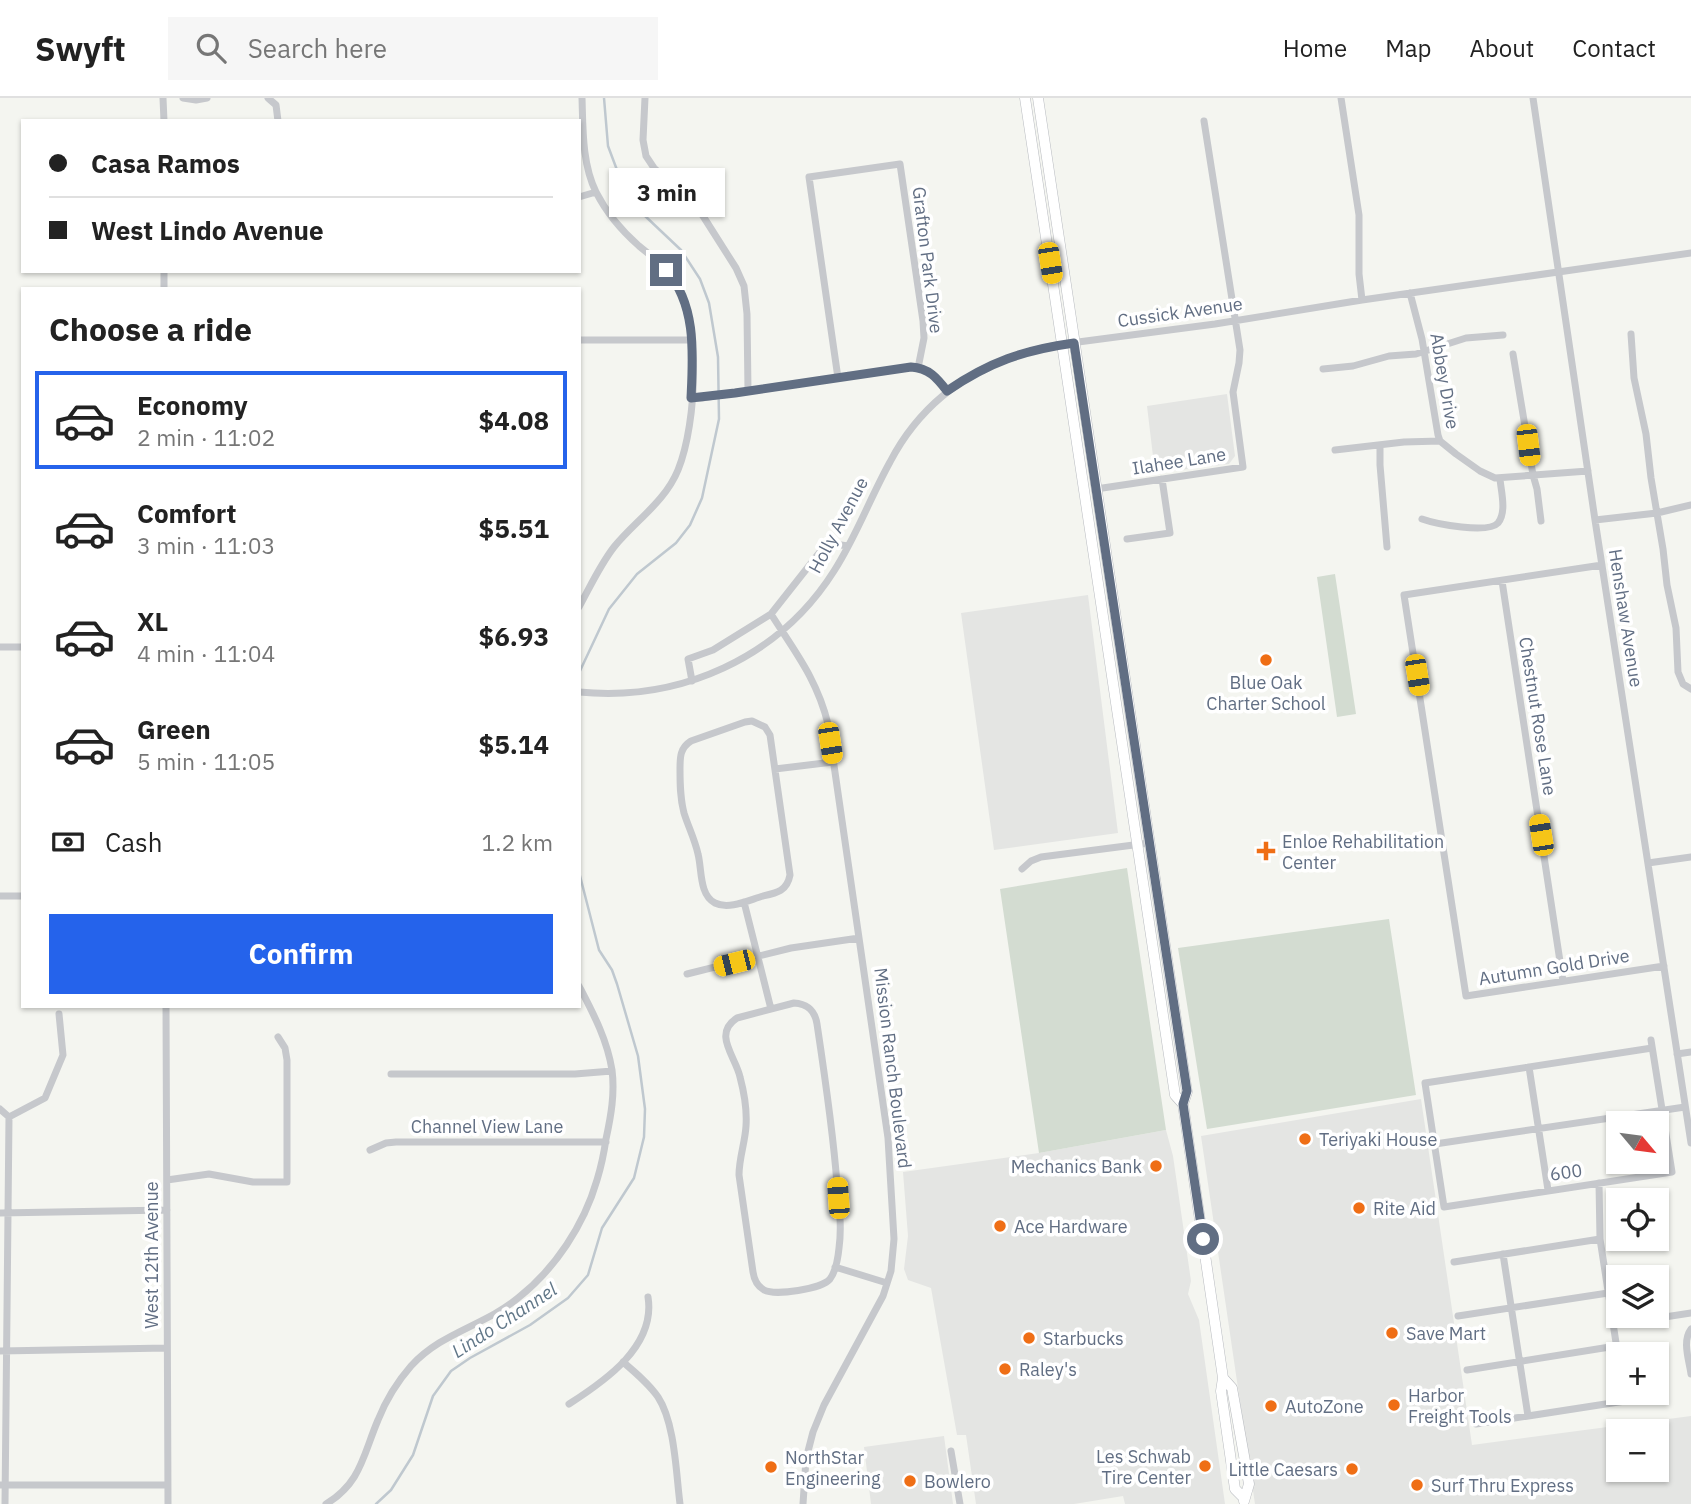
<!DOCTYPE html>
<meta charset="utf-8">
<style>
:root{--surface:#fff;--page:#f6f6f6;--text:#222;--muted:#767676;--line:#e0e0e0;--accent:#2563eb}
body{margin:0;font-family:"IBM Plex Sans",sans-serif;background:var(--page);color:var(--text);height:100vh;display:flex;flex-direction:column;font-size:26px;white-space:nowrap}
*{box-sizing:border-box;margin:0}
p{font-size:23px;color:var(--muted)}
.icon{flex:none;width:38px;height:38px;fill:none;stroke:currentColor;stroke-width:2;stroke-linecap:round;stroke-linejoin:round}
.map{position:relative;flex:1;overflow:hidden}
.details{position:absolute;left:21px;top:189px;width:560px;height:721px;display:flex;flex-direction:column;background:var(--surface);border-radius:0px;box-shadow:0 2px 5px #0004}
.details>*{flex:none}
.hud{position:absolute;left:21px;top:21px;width:560px;height:154px;border-radius:0px;box-shadow:0 2px 5px #0004;display:grid;align-content:center;height:154px;padding:0 28px;background:var(--surface)}
.needle{width:46px;rotate:119deg}
.fabs{position:absolute;left:1606px;top:1013px;display:grid;gap:14px}
.fabs a{display:grid;place-items:center;width:63px;height:63px;border-radius:0px;background:var(--surface);box-shadow:0 2px 5px #0004;font-size:35px}
.end{position:absolute;width:32px;height:32px;margin:-16px;border:9px solid #616e83;background:#fff;box-shadow:0 0 0 4px #fff}
.from{border-radius:50%}
.bubble{position:absolute;height:49px;border-radius:0px;background:var(--surface);box-shadow:0 2px 5px #0004;font-size:23px;font-weight:700;line-height:49px;text-align:center}
.car{position:absolute;width:21px;height:42px;margin:-21px -10px;border-radius:9px;box-shadow:0 0 5px 2px #0007;background:linear-gradient(#f5c518 24%,#345 0 40%,#f5c518 0 76%,#345 0 86%,#f5c518 0)}
.hud b{display:flex;align-items:center;gap:24px;height:66px;font-size:26px}
.hud b+b{border-top:2px solid var(--line)}
.hud i{width:18px;height:18px;background:var(--text)}
ul{padding:0;list-style:none}
li{display:flex;align-items:center;gap:21px;height:98px;margin:0 14px 10px;padding:0 14px;border:4px solid transparent;border-radius:0px}
li div{flex:1}
li b{display:block;font-size:26px}
li em{font-style:normal;font-weight:700}
li.current{border-color:var(--accent)}
li>.icon{width:63px;height:63px;stroke-width:1.5}
h2{padding:0 28px;font-size:32px;line-height:84px}
.pay{display:flex;align-items:center;gap:18px;height:77px;padding:0 28px;font-size:26px}
.pay p{margin-inline-start:auto}
.cta{display:flex;gap:14px;margin-top:auto;padding:14px 28px}
.cta a{flex:1;height:80px;border-radius:0px;background:var(--accent);color:#fff;font-size:28px;font-weight:700;line-height:80px;text-align:center}
header{display:flex;align-items:center;gap:42px;box-sizing:border-box;height:98px;padding:0 35px;background:var(--surface);border-bottom:2px solid var(--line)}
header strong{font-size:33px}
nav{display:flex;gap:38px;margin-inline-start:auto;font-size:24px}
.search{width:490px;height:63px;background:var(--page);display:flex;align-items:center;gap:18px;box-sizing:border-box;padding:0 24px;border-radius:0px;color:var(--muted);font-size:26px}
.map>svg:first-child{display:block}
.built{fill:#e4e5e3;fill-rule:evenodd}
.green{fill:#d3dcd1}
.lines{fill:none;stroke-linecap:round;stroke-linejoin:round}
.stream{stroke:#bfc8cf;stroke-width:2.5}
.secondary-casing{stroke:#b8bbc0;stroke-width:11}
.street{stroke:#c6c8cc;stroke-width:7}
.secondary{stroke:#fff;stroke-width:10}
.route{stroke:#616e83;stroke-width:9}
.poi-dot{fill:#ef6e15;stroke:#fff;stroke-width:2.5}
.labels{text-anchor:middle;dominant-baseline:central;stroke-width:7;stroke-linejoin:round;paint-order:stroke}
.street-label{font-size:18px;fill:#616e83;stroke:#fff}
.poi-label{font-size:18px;fill:#616e83;stroke:#fff;text-anchor:start}
.water-label{font-size:19px;font-style:italic;fill:#617788;stroke:#fff}
</style>
<header>
<strong>Swyft</strong>
<div class="search"><svg class="icon" aria-label="search" viewBox="0 0 24 24"><circle cx="10" cy="10" r="6"/><path d="M15 15l6 6"/></svg>Search here</div>
<nav><a>Home</a><a>Map</a><a>About</a><a>Contact</a></nav>
</header>
<div class="map">
<svg width="1691" height="1406" viewBox="0 0 1691 1406">
<rect width="100%" height="100%" fill="#f4f5f0"/>
<!-- built -->
<path class="built" d="M1227,296L1235,358L1229,366L1155,375L1147,308Z
M1088,497L1118,735L994,752L961,515Z
M1421,1001L1472,1347L1691,1318V1406H1255L1201,1038ZM1619,1334H1657V1372H1619Z
M1166,1032L1173,1058L1191,1183L1188,1196L1199,1222L1225,1406H1125L1123,1398L1074,1406H976L966,1337H957L931,1190L908,1182L904,1171L908,1138L903,1074L1039,1055Z
M944,1338L953,1406H871L864,1349Z"/>
<!-- green -->
<path class="green" d="M1335,476L1356,616L1337,619L1317,479Z
M1127,770L1166,1032L1039,1055L1000,791Z
M1389,821L1416,997L1207,1031L1178,850Z"/>
<g class="lines">
<!-- stream -->
<path class="stream" d="M579,575L609,511L637,476L676,445L690,427L702,400L719,321L718,259L709,205L700,181L681,152L644,117L623,88L608,48L604,0
M579,733V772
M376,1406L391,1392L413,1357L433,1298L451,1273L470,1260L530,1227L568,1200L588,1177L602,1130L634,1080L644,1039L645,1011L638,958L617,886L612,872L599,852L579,774"/>
<!-- secondary casing -->
<g class="secondary-casing">
<path id="secondary" d="M1025,0L1175,997L1183,1006
M1038,0L1187,994L1183,1006L1223,1280L1221,1293L1235,1391L1244,1400
M1223,1280L1232,1290L1249,1386L1244,1403"/>
</g>
<!-- street -->
<path class="street" d="M163,0L164,23
M183,0L196,2L207,0
M268,0L276,7L278,23
M645,0L643,42L646,58L654,70L684,97L703,118L736,170L744,188L747,216L748,293
M1341,0L1359,117V176L1362,202
M1533,0L1595,422L1691,1045
M579,99L596,94
M164,173V191
M1410,195L1422,241L1438,337L1440,343L1456,356L1480,373L1495,380L1588,373
M1631,236L1634,280L1646,336L1651,380L1663,451L1667,487L1676,530L1678,574L1683,586L1691,591
M579,242H691
M1513,256L1533,377L1537,391L1541,423
M1323,271L1353,268L1389,258L1416,256L1466,240L1503,237
M838,280L809,79L900,66L923,223L924,240L918,270
M692,300H702L911,269C929,270 937,280 947,293
M1380,347V367L1387,449
M1335,352L1404,344L1440,343
M1096,391L1243,369L1233,294L1239,265L1240,252L1204,23
M1422,421C1436,426 1488,436 1498,425C1507,414 1501,393 1500,381
M1595,422L1657,415L1691,407
M1127,441L1170,435L1162,381
M1602,467L1404,497L1466,898L1664,868
M1502,483L1563,883
M579,509C590,489 600,467 614,449C635,423 665,404 678,372C697,325 703,218 670,176C661,165 650,157 639,148C622,133 606,114 596,94C582,66 583,30 582,0
M771,516C795,554 817,581 828,626L888,1040L894,1141L891,1173L883,1198L824,1307L813,1334L806,1361L803,1406
M0,549H23
M692,583L688,561L713,552L771,516L827,445L848,448
M579,594C680,604 779,560 834,473C856,439 870,400 890,364C926,295 987,259 1063,246L1215,226L1362,202L1691,155
M752,623L765,629L770,637L790,777C787,793 777,795 763,798C749,802 729,812 715,805C699,797 702,771 698,756C695,742 688,728 684,715C680,700 680,686 680,671C680,659 680,650 691,643L745,624Z
M775,671L833,664
M1648,765L1691,759
M1022,771L1031,763L1041,759L1149,745
M0,798H23
M744,804L771,911
M687,876L791,850L859,840
M794,905C808,906 815,913 817,926C825,979 833,1032 837,1086C839,1107 842,1129 839,1150C838,1160 836,1173 830,1181C822,1191 775,1198 764,1192C757,1188 754,1181 753,1174L739,1077C739,1060 745,1045 746,1028C747,1013 744,994 740,979C736,959 712,936 737,920Z
M166,908L168,1406
M1651,942L1672,1074L1444,1109L1425,985L1652,950
M1677,956L1691,954
M1529,969L1548,1092
M391,976H575L612,973
M0,1011L9,1019L5,1406
M9,1019L45,1000L63,957L59,916
M1435,1046L1685,1009
M370,1052L386,1045L396,1044H606
M167,1082L209,1076L253,1084H287V962L285,950L278,939
M1599,1085L1600,1141L1619,1264
M0,1115L167,1112
M1503,1156L1528,1318
M1454,1164L1600,1141
M835,1169L887,1185
M1458,1218L1608,1195
M1613,1227L1691,1215
M1691,1231C1682,1243 1689,1262 1691,1276
M0,1253L167,1250
M623,1264C636,1275 649,1286 658,1299C675,1325 676,1375 680,1406
M1467,1272L1616,1248
M569,1306C605,1283 656,1248 648,1199
M1476,1326L1625,1303L1623,1295
M951,1353L960,1406
M1,1387H168
M326,1406C361,1385 363,1357 378,1322C386,1302 397,1284 411,1268C442,1234 484,1228 518,1200C555,1171 584,1127 597,1082C601,1069 604,1055 606,1041C611,1018 615,995 612,972C607,941 593,915 579,888"/>
<!-- secondary -->
<use href="#secondary" class="secondary"/>
</g>
<g class="lines">
<!-- route -->
<path class="route" d="M666,172C697,207 693,257 691,300L735,295L911,269C929,270 937,280 947,293C989,264 1024,252 1074,245L1187,993L1183,1006L1203,1141"/>
</g>
<!-- markers -->
<g class="poi-dot">
<circle cx="1266" cy="562" r="7"/>
<path d="M1262.5 742.5h7v7h7v7h-7v7h-7v-7h-7v-7h7z"/>
<circle cx="1305" cy="1041" r="7"/>
<circle cx="1156" cy="1068" r="7"/>
<circle cx="1359" cy="1110" r="7"/>
<circle cx="1000" cy="1128" r="7"/>
<circle cx="1392" cy="1235" r="7"/>
<circle cx="1029" cy="1240" r="7"/>
<circle cx="1005" cy="1271" r="7"/>
<circle cx="1394" cy="1307" r="7"/>
<circle cx="1271" cy="1308" r="7"/>
<circle cx="1205" cy="1368" r="7"/>
<circle cx="771" cy="1369" r="7"/>
<circle cx="1352" cy="1371" r="7"/>
<circle cx="910" cy="1383" r="7"/>
<circle cx="1417" cy="1387" r="7"/>
</g>
<g class="labels">
<!-- street labels -->
<g class="street-label">
<text transform="translate(928 162) rotate(83)">Grafton Park Drive</text>
<text transform="translate(1180 214) rotate(-8)">Cussick Avenue</text>
<text transform="translate(1445 283) rotate(80)">Abbey Drive</text>
<text transform="translate(1179 363) rotate(-9)">Ilahee Lane</text>
<text transform="translate(838 427) rotate(-62)">Holly Avenue</text>
<text transform="translate(1626 520) rotate(81)">Henshaw Avenue</text>
<text transform="translate(1538 618) rotate(81)">Chestnut Rose Lane</text>
<text transform="translate(1554 869) rotate(-9)">Autumn Gold Drive</text>
<text transform="translate(893 970) rotate(83)">Mission Ranch Boulevard</text>
<text x="487" y="1028">Channel View Lane</text>
<text transform="translate(1566 1074) rotate(-8)">600</text>
<text transform="translate(151 1157) rotate(-90)">West 12th Avenue</text>
</g>
<!-- poi labels -->
<g class="poi-label">
<text x="1266" y="584" text-anchor="middle">Blue Oak<tspan x="1266" dy="21">Charter School</tspan></text>
<text x="1282" y="743">Enloe Rehabilitation<tspan x="1282" dy="21">Center</tspan></text>
<text x="1319" y="1041">Teriyaki House</text>
<text x="1142" y="1068" text-anchor="end">Mechanics Bank</text>
<text x="1373" y="1110">Rite Aid</text>
<text x="1014" y="1128">Ace Hardware</text>
<text x="1406" y="1235">Save Mart</text>
<text x="1043" y="1240">Starbucks</text>
<text x="1019" y="1271">Raley's</text>
<text x="1408" y="1297">Harbor<tspan x="1408" dy="21">Freight Tools</tspan></text>
<text x="1285" y="1308">AutoZone</text>
<text x="1191" y="1358" text-anchor="end">Les Schwab<tspan x="1191" dy="21">Tire Center</tspan></text>
<text x="785" y="1359">NorthStar<tspan x="785" dy="21">Engineering</tspan></text>
<text x="1338" y="1371" text-anchor="end">Little Caesars</text>
<text x="924" y="1383">Bowlero</text>
<text x="1431" y="1387">Surf Thru Express</text>
</g>
<!-- water labels -->
<g class="water-label">
<text transform="translate(504 1222) rotate(-33)">Lindo Channel</text>
</g>
</g>
</svg>
<div class="fabs">
<a><svg class="needle" viewBox="-14 -14 28 28"><path d="M0-13l5 13h-10z" fill="#e53935"/><path d="M0 13l5-13h-10z" fill="#767676"/></svg></a>
<a><svg class="icon" aria-label="locate" viewBox="0 0 24 24"><circle cx="12" cy="12" r="6"/><path d="M12 2v4M12 18v4M2 12h4M18 12h4"/></svg></a>
<a><svg class="icon" aria-label="layers" viewBox="0 0 24 24"><path d="M12 4l9 5-9 5-9-5zM3 14l9 5 9-5"/></svg></a>
<a>+</a>
<a>−</a>
</div>
<i class="end from" style="left:1203px;top:1141px"></i>
<i class="end" style="left:666px;top:172px"></i>
<div class="bubble" style="left:609px;top:70px;width:116px">3 min</div>
<i class="car" style="left:1050px;top:165px;rotate:171deg"></i>
<i class="car" style="left:1528px;top:347px;rotate:173deg"></i>
<i class="car" style="left:1417px;top:577px;rotate:171deg"></i>
<i class="car" style="left:830px;top:645px;rotate:171deg"></i>
<i class="car" style="left:1541px;top:737px;rotate:351deg"></i>
<i class="car" style="left:734px;top:865px;rotate:256deg"></i>
<i class="car" style="left:838px;top:1100px;rotate:356deg"></i>
<div class="hud">
<b><i class="from"></i>Casa Ramos</b>
<b><i></i>West Lindo Avenue</b>
</div>
<section class="details">
<h2>Choose a ride</h2>
<ul>
<li class="current"><svg class="icon" aria-label="car" viewBox="0 0 24 24"><path d="M5 17H2v-5l4-1 3-4h7l3 4 3 1v5h-3M9 17h6M6 11h13"/><circle cx="7" cy="17" r="2"/><circle cx="17" cy="17" r="2"/></svg><div><b>Economy</b><p>2 min · 11:02</p></div><em>$4.08</em></li>
<li><svg class="icon" aria-label="car" viewBox="0 0 24 24"><path d="M5 17H2v-5l4-1 3-4h7l3 4 3 1v5h-3M9 17h6M6 11h13"/><circle cx="7" cy="17" r="2"/><circle cx="17" cy="17" r="2"/></svg><div><b>Comfort</b><p>3 min · 11:03</p></div><em>$5.51</em></li>
<li><svg class="icon" aria-label="car" viewBox="0 0 24 24"><path d="M5 17H2v-5l4-1 3-4h7l3 4 3 1v5h-3M9 17h6M6 11h13"/><circle cx="7" cy="17" r="2"/><circle cx="17" cy="17" r="2"/></svg><div><b>XL</b><p>4 min · 11:04</p></div><em>$6.93</em></li>
<li><svg class="icon" aria-label="car" viewBox="0 0 24 24"><path d="M5 17H2v-5l4-1 3-4h7l3 4 3 1v5h-3M9 17h6M6 11h13"/><circle cx="7" cy="17" r="2"/><circle cx="17" cy="17" r="2"/></svg><div><b>Green</b><p>5 min · 11:05</p></div><em>$5.14</em></li>
</ul>
<div class="pay"><svg class="icon" aria-label="cash" viewBox="0 0 24 24"><path d="M3 7h18v10H3z"/><circle cx="12" cy="12" r="2"/></svg>Cash<p>1.2 km</p></div>
<div class="cta"><a>Confirm</a></div>
</section>
</div>
